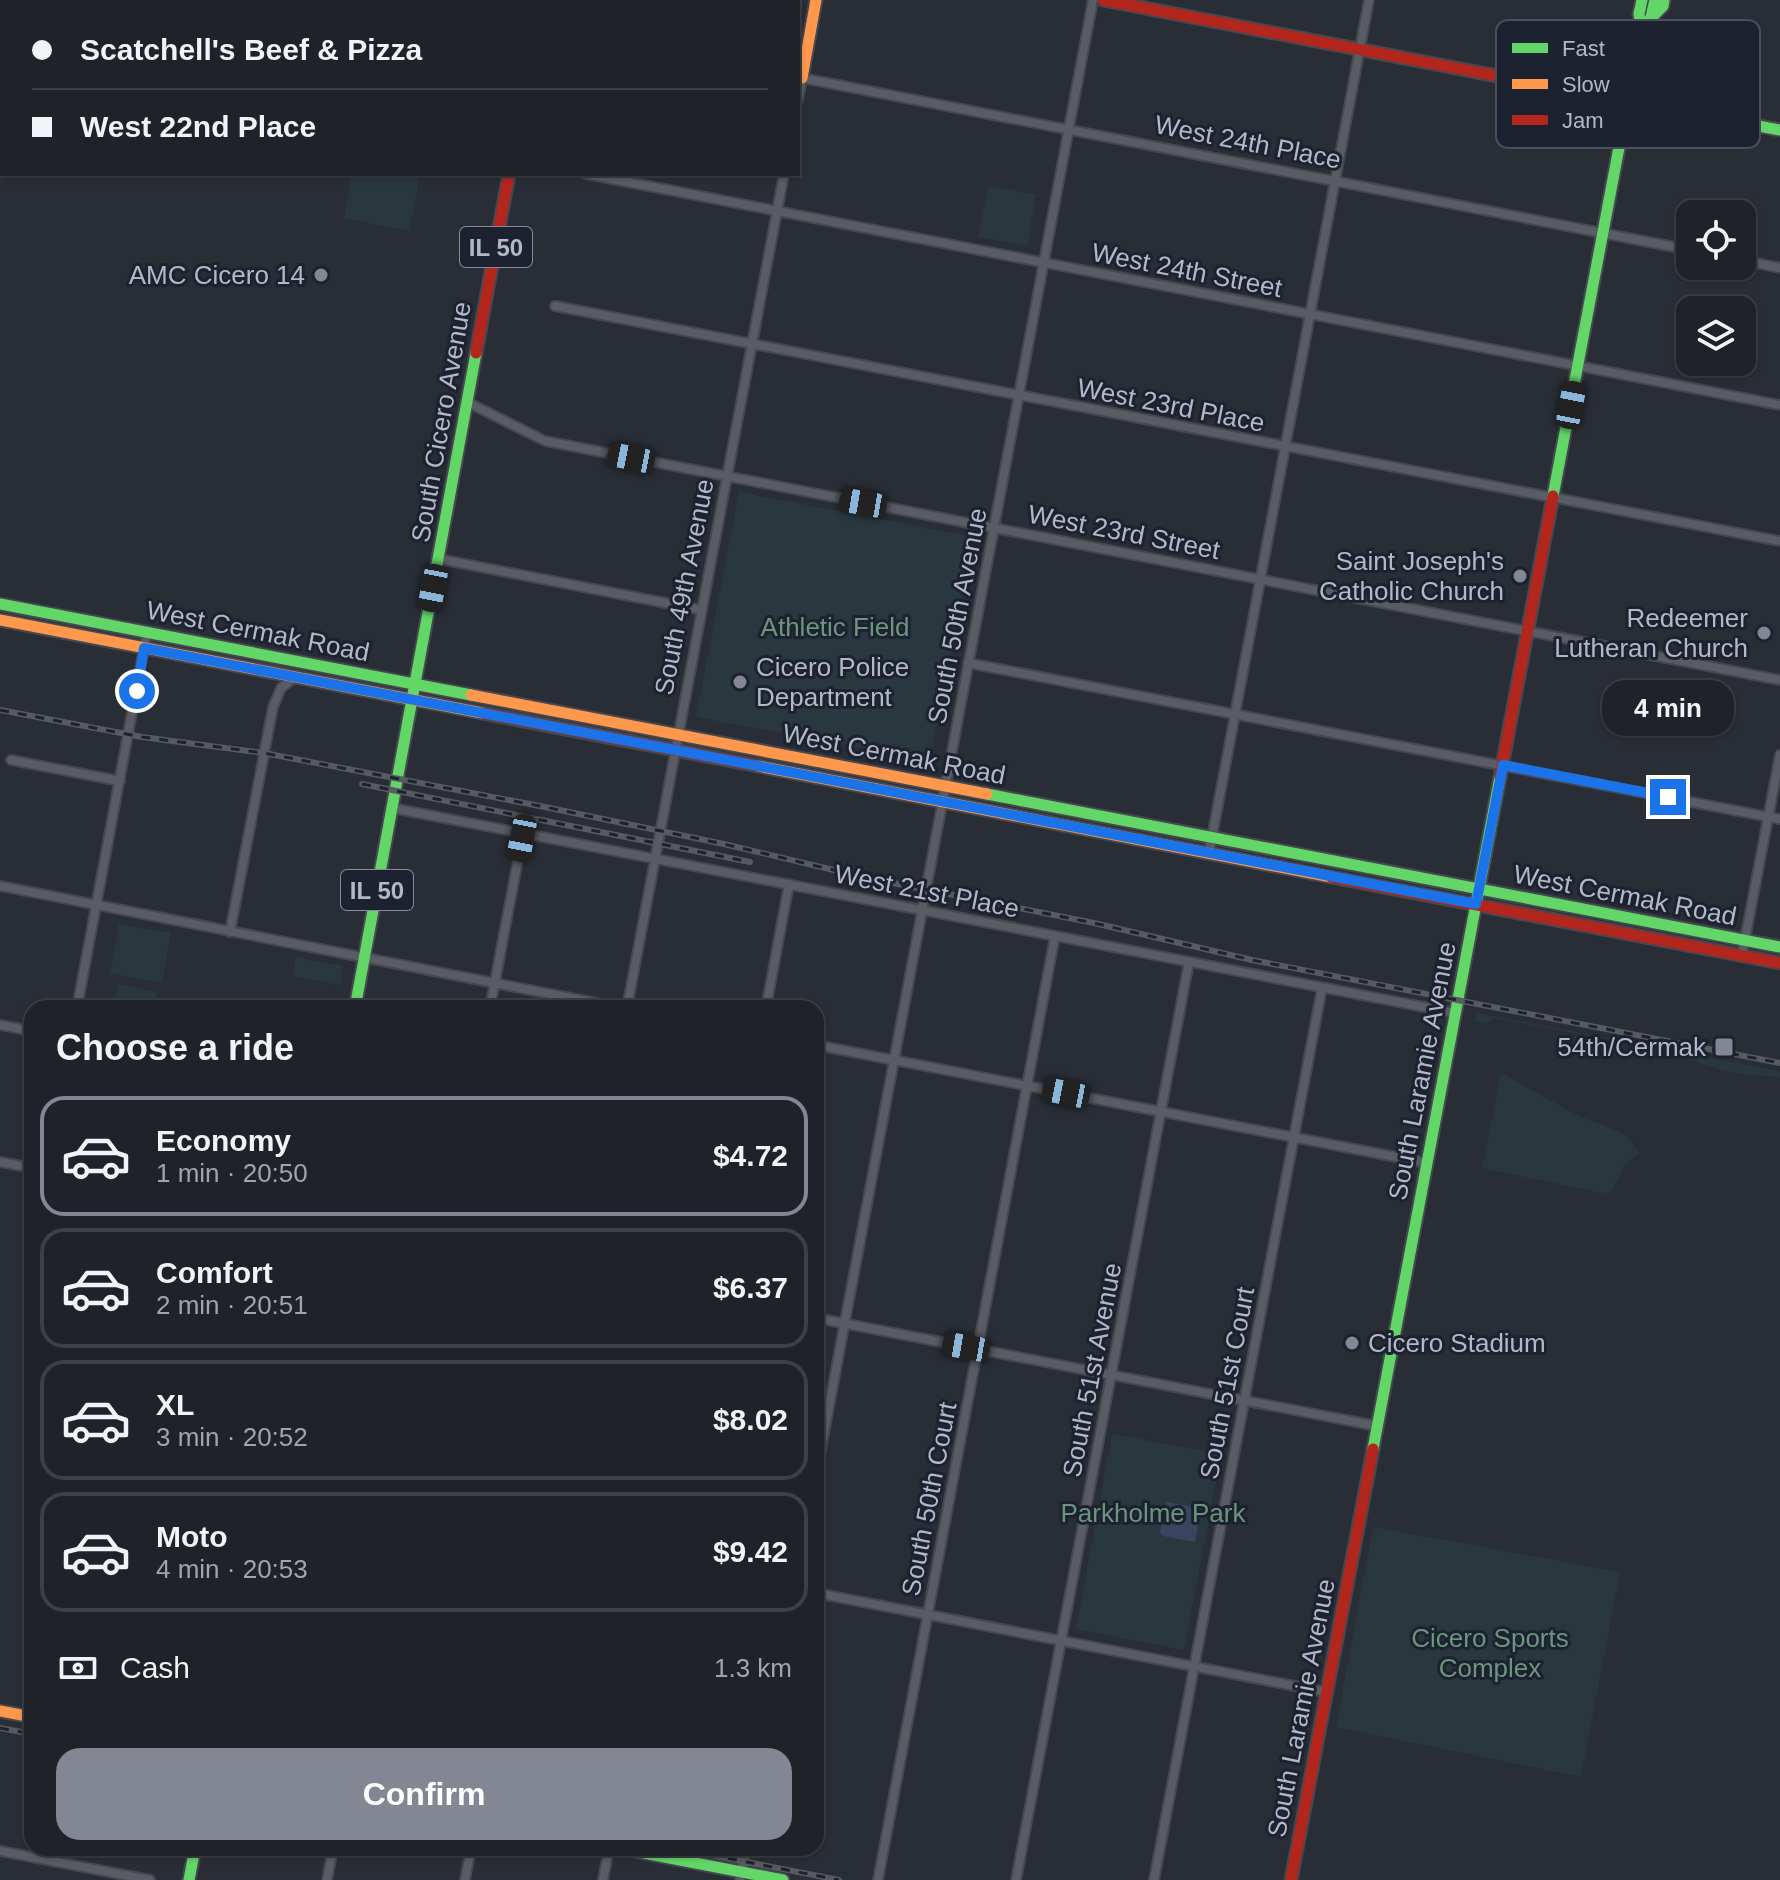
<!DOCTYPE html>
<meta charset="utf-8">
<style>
:root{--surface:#1f2228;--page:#272a30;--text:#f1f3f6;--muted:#a1a4a8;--line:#3c3f45;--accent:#838793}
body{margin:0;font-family:Helvetica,sans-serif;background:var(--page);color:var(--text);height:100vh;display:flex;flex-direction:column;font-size:30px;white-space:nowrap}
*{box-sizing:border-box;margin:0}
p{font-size:26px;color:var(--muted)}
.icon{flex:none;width:44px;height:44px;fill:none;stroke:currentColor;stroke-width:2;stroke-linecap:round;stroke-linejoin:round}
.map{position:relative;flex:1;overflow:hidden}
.sheet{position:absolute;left:24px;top:1000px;width:800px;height:856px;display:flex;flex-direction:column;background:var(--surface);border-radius:24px;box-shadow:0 2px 6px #0004,0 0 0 2px var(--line)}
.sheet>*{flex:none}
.banner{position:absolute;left:0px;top:0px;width:800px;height:176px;box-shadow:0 2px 6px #0004,0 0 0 2px var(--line);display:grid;align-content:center;height:176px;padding:0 32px;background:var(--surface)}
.buttons{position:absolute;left:1676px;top:200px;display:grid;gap:16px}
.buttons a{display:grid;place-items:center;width:80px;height:80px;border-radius:16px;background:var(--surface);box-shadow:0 2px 6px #0004,0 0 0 2px var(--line);font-size:40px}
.end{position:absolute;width:36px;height:36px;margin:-18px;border:10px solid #1a73e8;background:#fff;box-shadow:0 0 0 4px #fff}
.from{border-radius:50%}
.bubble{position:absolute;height:56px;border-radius:24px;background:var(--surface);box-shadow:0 2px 6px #0004,0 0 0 2px var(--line);font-size:26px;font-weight:600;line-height:56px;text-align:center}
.car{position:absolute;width:24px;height:48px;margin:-24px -12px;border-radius:10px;box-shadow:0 0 6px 2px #0007;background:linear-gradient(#222 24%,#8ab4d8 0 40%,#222 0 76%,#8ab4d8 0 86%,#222 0)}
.banner b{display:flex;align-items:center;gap:28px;height:76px;font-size:30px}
.banner b+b{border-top:2px solid var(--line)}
.banner i{width:20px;height:20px;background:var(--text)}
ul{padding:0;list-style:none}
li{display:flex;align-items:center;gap:24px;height:120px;margin:0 16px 12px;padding:0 16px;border:4px solid var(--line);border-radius:24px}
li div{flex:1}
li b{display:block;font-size:30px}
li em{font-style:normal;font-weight:600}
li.active{border-color:var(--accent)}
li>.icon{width:72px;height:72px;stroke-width:1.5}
h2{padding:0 32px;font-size:36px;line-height:96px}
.pay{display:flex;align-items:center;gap:20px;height:88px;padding:0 32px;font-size:30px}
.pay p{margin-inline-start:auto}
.button{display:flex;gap:16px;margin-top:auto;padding:16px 32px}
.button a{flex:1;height:92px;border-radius:24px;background:var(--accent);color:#fff;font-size:32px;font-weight:600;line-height:92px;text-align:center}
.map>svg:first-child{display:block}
.green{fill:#29383e}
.water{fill:#39445e}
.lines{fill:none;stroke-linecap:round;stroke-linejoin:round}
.street-casing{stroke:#45484f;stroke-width:12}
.fast-casing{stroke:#45484f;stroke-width:15}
.slow-casing{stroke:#45484f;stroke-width:15}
.jam-casing{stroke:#45484f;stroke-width:15}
.street{stroke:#595c64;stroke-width:8}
.fast{stroke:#63d668;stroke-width:11}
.slow{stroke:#ff974d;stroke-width:11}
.jam{stroke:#b3261e;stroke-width:11}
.rail-casing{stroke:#585a61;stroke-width:6}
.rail{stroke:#1d2230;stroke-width:3;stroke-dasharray:9;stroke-linecap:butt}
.route{stroke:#1a73e8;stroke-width:10}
.poi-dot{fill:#838793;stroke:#1d2230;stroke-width:3}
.labels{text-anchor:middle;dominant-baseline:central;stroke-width:6;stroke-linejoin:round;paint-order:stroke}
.shield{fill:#1d2230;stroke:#868b99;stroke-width:2}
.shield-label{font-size:24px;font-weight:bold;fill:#b3b8c6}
.street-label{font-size:26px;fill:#b3b8c6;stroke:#1d2230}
.poi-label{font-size:26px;fill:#b3b8c6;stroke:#1d2230;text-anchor:end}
.park-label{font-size:26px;fill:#6c967b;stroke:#1d2230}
.key{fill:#1d2230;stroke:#4a4f5d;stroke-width:2}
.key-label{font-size:22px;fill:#b3b8c6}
</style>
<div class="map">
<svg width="1780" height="1880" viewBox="0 0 1780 1880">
<rect width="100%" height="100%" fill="#292d35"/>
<!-- green -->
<path class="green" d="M352,174H420L409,231L344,218Z
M988,186L1036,194L1027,246L978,237Z
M739,492L973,537L930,761L696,717Z
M119,924L171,933L162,983L110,973Z
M296,957L343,966L340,985L292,976Z
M118,984L157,992L153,1008H113Z
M1477,1013L1780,1071V1077L1733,1073L1640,1045L1494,1018L1486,1024L1475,1022Z
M1501,1073L1577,1115L1625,1134L1639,1153L1625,1165L1611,1192L1602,1193L1482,1168Z
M1112,1434L1221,1454L1184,1650L1076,1629Z
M1373,1527L1620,1572L1581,1777L1336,1727Z"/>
<!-- water -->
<path class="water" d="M1166,1502L1201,1508L1195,1542L1163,1536L1160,1532Z"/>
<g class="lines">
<!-- street casing -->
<g class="street-casing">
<path id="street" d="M798,100L802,78L1690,250
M586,174L1780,405
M1742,260L1780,268
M555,306L1780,541
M467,402L545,441L1780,680
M439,559L702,610
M968,663L1780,819
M11,760L120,781
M392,808L1455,1013
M1209,853L1369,0
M0,886L622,1008
M230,932L273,707L281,688L295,677
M1742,955L1780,755
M77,1008L147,632
M490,1008L523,833
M627,1008L784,174
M766,1008L789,884
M0,1025L32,1031
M816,1045L1427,1163
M0,1162L32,1168
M816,1318L1377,1426
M816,1476L1093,0
M816,1593L1326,1692
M0,1851L150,1880
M327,1880L333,1848
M465,1880L471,1848
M603,1880L609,1848
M740,1880L746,1848
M878,1880L1055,936
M1016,1880L1189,962
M1154,1880L1322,988"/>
</g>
<!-- fast casing -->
<g class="fast-casing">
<path id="fast" d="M1642,0L1639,14L1642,34
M1652,17L1663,6L1664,0
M1627,101L1780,130
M1553,496L1628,100L1642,35L1651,17L1655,0
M0,604L471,695
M987,794L1780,947
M355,1008L476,353
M1373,1449L1500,777
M618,1848L783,1880
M189,1880L195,1848"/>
</g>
<!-- slow casing -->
<g class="slow-casing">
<path id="slow" d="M542,0V2
M798,77L802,78L816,0
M0,620L482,713
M471,695L987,794
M758,766L1331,877
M0,1711L32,1717"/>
</g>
<!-- jam casing -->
<g class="jam-casing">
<path id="jam" d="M1103,0L1627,101
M476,353L509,174
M482,713L758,766
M1500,777L1553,496
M1331,877L1780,963
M1291,1880L1373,1449"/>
</g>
<!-- street -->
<use href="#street" class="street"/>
<!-- fast -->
<use href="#fast" class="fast"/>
<!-- slow -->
<use href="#slow" class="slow"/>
<!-- jam -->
<use href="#jam" class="jam"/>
<!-- rail casing -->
<g class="rail-casing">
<path id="rail" d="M0,710L142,737L264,753L540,806L724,844L863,877L1094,923L1252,960L1780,1063
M362,784L750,862
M0,1728L32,1734
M675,1848L839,1880"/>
</g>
<!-- rail -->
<use href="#rail" class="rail"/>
</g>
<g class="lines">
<!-- route -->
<path class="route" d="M137,691L144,648L1476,904L1503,765L1668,797"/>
</g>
<!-- markers -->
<g class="poi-dot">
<circle cx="321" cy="275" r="8"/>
<circle cx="1520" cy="576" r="8"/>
<circle cx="1764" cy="633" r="8"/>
<circle cx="740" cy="682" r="8"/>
<rect x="1714" y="1037" width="20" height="20" rx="4"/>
<circle cx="1352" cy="1343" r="8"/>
</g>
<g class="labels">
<!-- shield labels -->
<g class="shield">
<rect x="460" y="227" width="72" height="40" rx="6"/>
<rect x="341" y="870" width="72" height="40" rx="6"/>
</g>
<g class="shield-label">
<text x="496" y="247">IL 50</text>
<text x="377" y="890">IL 50</text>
</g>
<!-- street labels -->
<g class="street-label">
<text transform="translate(1248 142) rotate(11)">West 24th Place</text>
<text transform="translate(1187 270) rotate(11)">West 24th Street</text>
<text transform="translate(1171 405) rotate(11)">West 23rd Place</text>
<text transform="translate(441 422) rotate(-80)">South Cicero Avenue</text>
<text transform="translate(1124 532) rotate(11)">West 23rd Street</text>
<text transform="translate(684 587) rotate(-79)">South 49th Avenue</text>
<text transform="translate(957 616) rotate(-79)">South 50th Avenue</text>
<text transform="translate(258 631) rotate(11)">West Cermak Road</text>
<text transform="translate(894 754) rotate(11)">West Cermak Road</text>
<text transform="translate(927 891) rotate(11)">West 21st Place</text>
<text transform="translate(1625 895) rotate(11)">West Cermak Road</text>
<text transform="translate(1422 1071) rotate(-79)">South Laramie Avenue</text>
<text transform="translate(1092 1370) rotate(-79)">South 51st Avenue</text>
<text transform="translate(1227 1383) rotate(-79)">South 51st Court</text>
<text transform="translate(929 1499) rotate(-79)">South 50th Court</text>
<text transform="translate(1301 1708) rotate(-79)">South Laramie Avenue</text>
</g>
<!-- poi labels -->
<g class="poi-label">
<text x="305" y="275">AMC Cicero 14</text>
<text x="1504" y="561">Saint Joseph's<tspan x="1504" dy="30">Catholic Church</tspan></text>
<text x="1748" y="618">Redeemer<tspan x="1748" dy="30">Lutheran Church</tspan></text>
<text x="756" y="667" text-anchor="start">Cicero Police<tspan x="756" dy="30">Department</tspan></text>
<text x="1706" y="1047">54th/Cermak</text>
<text x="1368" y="1343" text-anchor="start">Cicero Stadium</text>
</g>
<!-- park labels -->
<g class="park-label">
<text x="835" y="627">Athletic Field</text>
<text x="1153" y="1513">Parkholme Park</text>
<text x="1490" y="1638">Cicero Sports<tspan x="1490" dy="30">Complex</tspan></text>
</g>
</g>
<!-- legend -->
<rect x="1496" y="20" width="264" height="128" rx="12" class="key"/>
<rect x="1512" y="43" width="36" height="10" fill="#63d668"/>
<rect x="1512" y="79" width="36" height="10" fill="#ff974d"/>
<rect x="1512" y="115" width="36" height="10" fill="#b3261e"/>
<g class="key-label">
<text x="1562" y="56">Fast</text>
<text x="1562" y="92">Slow</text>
<text x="1562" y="128">Jam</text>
</g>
</svg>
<div class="buttons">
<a><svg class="icon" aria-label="locate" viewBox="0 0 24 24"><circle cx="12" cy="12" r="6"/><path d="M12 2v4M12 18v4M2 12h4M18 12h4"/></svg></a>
<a><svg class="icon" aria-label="layers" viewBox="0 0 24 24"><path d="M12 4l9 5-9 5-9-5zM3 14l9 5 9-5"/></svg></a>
</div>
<i class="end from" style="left:137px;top:691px"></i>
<i class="end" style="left:1668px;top:797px"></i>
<div class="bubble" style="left:1602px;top:680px;width:132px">4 min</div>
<i class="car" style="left:1571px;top:405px;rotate:11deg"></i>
<i class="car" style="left:631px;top:458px;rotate:281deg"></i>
<i class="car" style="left:863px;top:503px;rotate:280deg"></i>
<i class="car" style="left:433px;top:588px;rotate:191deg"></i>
<i class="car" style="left:522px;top:838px;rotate:191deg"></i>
<i class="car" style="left:1066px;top:1093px;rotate:281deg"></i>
<i class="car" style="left:966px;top:1347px;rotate:280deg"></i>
<div class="banner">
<b><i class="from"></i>Scatchell's Beef &amp; Pizza</b>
<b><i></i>West 22nd Place</b>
</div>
<section class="sheet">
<h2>Choose a ride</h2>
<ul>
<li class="active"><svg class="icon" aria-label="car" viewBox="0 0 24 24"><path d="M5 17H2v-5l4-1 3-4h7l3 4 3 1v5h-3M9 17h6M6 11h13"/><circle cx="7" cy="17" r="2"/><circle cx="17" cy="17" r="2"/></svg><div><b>Economy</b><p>1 min · 20:50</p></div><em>$4.72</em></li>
<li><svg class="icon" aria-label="car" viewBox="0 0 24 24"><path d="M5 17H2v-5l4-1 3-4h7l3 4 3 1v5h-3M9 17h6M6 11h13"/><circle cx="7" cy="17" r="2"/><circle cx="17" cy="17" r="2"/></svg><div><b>Comfort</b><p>2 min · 20:51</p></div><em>$6.37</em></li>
<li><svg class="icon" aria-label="car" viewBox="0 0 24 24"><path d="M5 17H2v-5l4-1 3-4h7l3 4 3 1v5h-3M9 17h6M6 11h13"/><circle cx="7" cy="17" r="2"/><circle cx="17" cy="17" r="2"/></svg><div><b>XL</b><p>3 min · 20:52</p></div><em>$8.02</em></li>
<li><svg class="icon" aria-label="car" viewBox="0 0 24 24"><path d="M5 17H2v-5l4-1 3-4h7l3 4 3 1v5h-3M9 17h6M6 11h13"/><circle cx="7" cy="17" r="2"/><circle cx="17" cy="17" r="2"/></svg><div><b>Moto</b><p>4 min · 20:53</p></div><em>$9.42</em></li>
</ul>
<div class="pay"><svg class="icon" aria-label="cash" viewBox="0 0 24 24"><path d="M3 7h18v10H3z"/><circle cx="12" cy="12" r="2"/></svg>Cash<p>1.3 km</p></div>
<div class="button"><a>Confirm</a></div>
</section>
</div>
